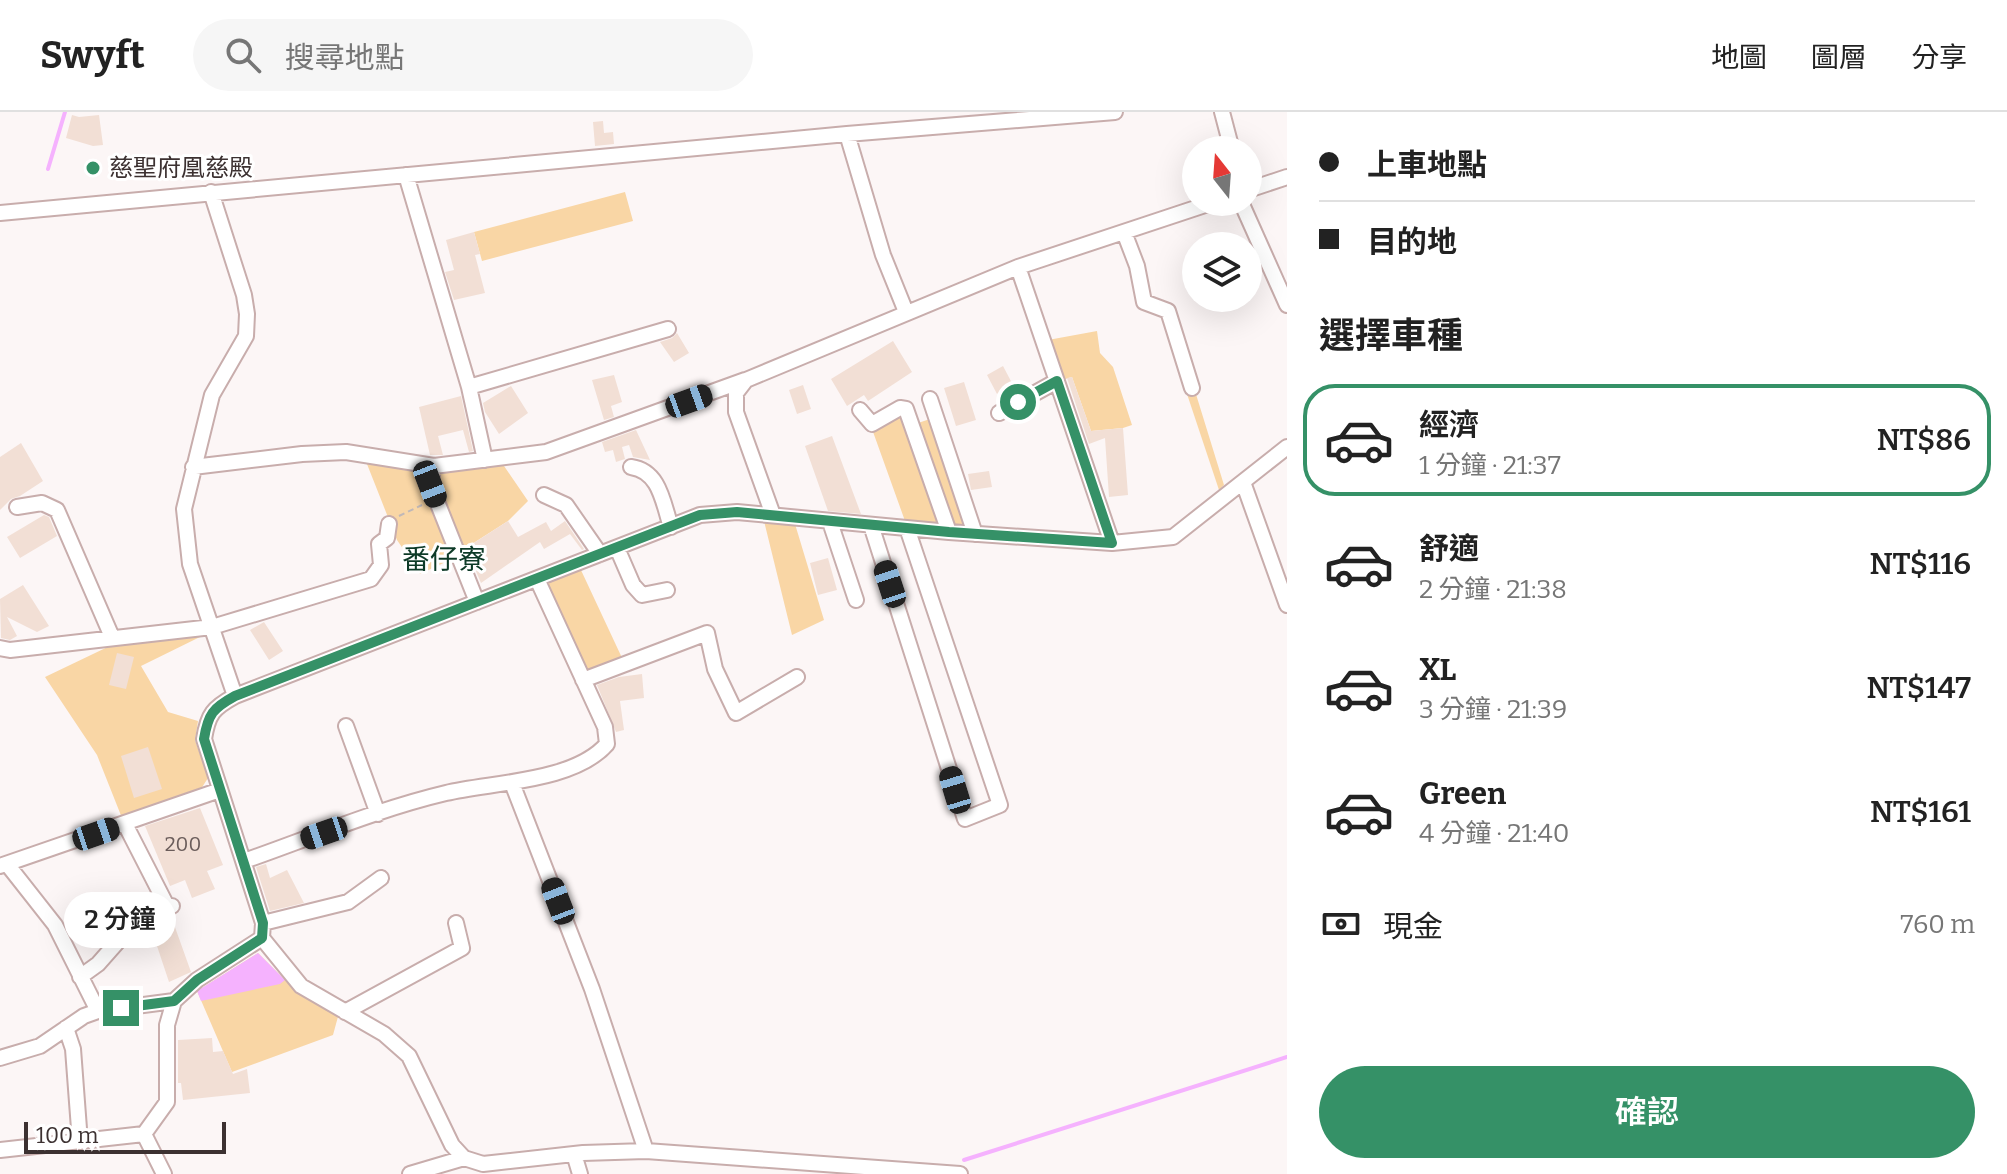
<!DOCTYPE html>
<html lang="zh-TW">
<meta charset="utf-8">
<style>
:root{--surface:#fff;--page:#f6f6f6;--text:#222;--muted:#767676;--line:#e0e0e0;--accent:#359167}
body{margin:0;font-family:Bitter,"Noto Sans TC",serif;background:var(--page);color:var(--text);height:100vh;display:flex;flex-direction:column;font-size:30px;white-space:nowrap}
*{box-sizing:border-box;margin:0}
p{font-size:26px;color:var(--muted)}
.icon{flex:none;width:44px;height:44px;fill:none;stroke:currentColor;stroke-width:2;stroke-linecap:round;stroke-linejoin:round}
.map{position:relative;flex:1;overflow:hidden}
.drawer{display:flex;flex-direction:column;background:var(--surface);width:720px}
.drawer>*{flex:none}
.banner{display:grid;align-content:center;height:176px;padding:0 32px;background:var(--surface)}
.needle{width:52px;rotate:343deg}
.tools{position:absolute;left:1182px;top:24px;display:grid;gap:16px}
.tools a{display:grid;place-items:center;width:80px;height:80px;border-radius:50%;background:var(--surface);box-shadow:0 8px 32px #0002;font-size:40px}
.scale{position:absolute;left:24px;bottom:20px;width:202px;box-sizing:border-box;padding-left:8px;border:4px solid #3c3131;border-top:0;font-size:22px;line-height:28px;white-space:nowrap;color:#3c3131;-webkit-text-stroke:6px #fff;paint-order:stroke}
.end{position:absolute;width:36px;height:36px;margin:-18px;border:10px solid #359167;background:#fff;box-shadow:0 0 0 4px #fff}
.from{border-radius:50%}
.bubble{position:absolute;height:56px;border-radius:28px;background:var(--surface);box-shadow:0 8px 32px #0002;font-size:26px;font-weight:600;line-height:56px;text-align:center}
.car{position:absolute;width:24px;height:48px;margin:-24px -12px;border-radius:10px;box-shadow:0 0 6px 2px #0007;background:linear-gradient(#222 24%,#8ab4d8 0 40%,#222 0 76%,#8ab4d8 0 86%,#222 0)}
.banner b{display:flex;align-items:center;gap:28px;height:76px;font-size:30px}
.banner b+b{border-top:2px solid var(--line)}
.banner i{width:20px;height:20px;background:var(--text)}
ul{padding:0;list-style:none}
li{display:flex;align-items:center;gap:24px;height:112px;margin:0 16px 12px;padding:0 16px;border:4px solid transparent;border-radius:32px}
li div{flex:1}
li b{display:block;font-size:30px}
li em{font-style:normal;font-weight:600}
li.on{border-color:var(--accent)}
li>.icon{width:72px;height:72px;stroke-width:1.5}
h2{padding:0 32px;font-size:36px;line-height:96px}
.pay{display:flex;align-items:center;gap:20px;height:88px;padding:0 32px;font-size:30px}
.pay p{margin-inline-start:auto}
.button{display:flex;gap:16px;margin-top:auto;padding:16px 32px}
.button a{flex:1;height:92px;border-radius:48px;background:var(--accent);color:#fff;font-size:32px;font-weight:600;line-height:92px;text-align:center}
header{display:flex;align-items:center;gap:48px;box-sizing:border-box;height:112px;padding:0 40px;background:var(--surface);border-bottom:2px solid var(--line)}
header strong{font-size:38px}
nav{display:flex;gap:44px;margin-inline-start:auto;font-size:28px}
.search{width:560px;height:72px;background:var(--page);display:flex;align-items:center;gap:20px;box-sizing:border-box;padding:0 28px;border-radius:44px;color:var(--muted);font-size:30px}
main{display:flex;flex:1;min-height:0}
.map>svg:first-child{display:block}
.green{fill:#f9d6a5}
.water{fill:#f5b2fe}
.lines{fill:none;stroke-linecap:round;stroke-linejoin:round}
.stream{stroke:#f5b2fe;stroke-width:4}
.building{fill:#f2dfd5}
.minor-casing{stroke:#c8adac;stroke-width:18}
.path{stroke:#c0b8b8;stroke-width:2;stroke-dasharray:6 4;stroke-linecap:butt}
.minor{stroke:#fff;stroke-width:14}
.route{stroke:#359167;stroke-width:10}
.poi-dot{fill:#359167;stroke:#fff;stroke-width:3}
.labels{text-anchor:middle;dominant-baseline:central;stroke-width:6;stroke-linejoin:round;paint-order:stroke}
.number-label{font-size:20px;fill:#6a5c5a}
.poi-label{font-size:24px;fill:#3c3131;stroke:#fff;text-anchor:start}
.quarter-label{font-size:28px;fill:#0d3a27;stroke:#fff}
</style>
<header>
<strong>Swyft</strong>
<div class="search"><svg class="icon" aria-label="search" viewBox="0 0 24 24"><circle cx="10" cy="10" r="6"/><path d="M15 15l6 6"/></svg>搜尋地點</div>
<nav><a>地圖</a><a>圖層</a><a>分享</a></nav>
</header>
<main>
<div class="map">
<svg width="1287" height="1062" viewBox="0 0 1287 1062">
<rect width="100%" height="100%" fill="#fcf6f6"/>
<!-- green -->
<path class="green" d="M625,80L633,109L482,149L474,120Z
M1097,219L1100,241L1113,255L1132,313L1123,316L1091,319L1072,265L1062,268L1048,228Z
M1195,279L1224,373L1219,378L1187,282Z
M900,300L906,315L930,307L966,414L905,409L872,317Z
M365,347L424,356L452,447L420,462L397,428Z
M502,351L528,389L508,409L461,439L434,364L440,359Z
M764,409L795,412L824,508L792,523Z
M580,456L623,548L586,564L546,471Z
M206,522L141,554L168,600L198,609L195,628L208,666L199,680L122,706L97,643L45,565L116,531Z
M258,841L285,868L339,901L333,923L232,960L197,879Z"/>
<!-- water -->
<path class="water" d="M258,841L285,868L280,872L201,889L197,879Z"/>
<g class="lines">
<!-- stream -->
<path class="stream" d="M48,57L65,0
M964,1048L1287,945"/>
</g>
<!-- building -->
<path class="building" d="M72,3L79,5L99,3L103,33L93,34L66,26Z
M603,9L604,21L613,20L614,32L595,34L593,10Z
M474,120L480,142L475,143L485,181L454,188L445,160L454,158L446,128Z
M677,221L689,241L674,250L660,230L672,226Z
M893,229L912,260L868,289L864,283L847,294L831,267Z
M1003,254L1013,273L997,282L987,263Z
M614,263L622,290L611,294L614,305L604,308L592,268Z
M1072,265L1091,319L1123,316L1128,383L1109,385L1105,326L1089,332L1067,266Z
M964,270L976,308L956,314L944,276Z
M803,273L811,297L797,302L789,278Z
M511,274L528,301L499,322L485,300L483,291Z
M461,284L473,339L469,340L463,318L438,324L443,343H430L419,295Z
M636,318L650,348L633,345L629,333L622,335L625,347L616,350L613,338L605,340L602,330Z
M832,324L861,402L828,399L805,334Z
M21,331L43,369L20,384L11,387L0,398V345Z
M989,359L992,375L971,378L968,362Z
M44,403L49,405L57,424L20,446L7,425Z
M508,409L518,425L546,410L551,419L565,409L584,437L582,438L570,422L544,437L540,430L481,471L466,436Z
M828,446L837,478L818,483L810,451Z
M23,473L49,514L37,520L7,505L17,524L10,528L1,526L0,487Z
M264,510L283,539L269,548L250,518Z
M117,541L134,545L126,577L109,573Z
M642,562L644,586L620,589L624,618L616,620L597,573L619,565Z
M148,635L162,677L134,686L121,644Z
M200,696L223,753L207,759L215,777L192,786L185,768L170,774L145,714Z
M266,752L270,766L287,758L304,791L270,799L256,755Z
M171,804L191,860L169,870L150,813Z
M212,926L213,940L223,939L233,962L247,957L250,981L183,988L181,971H178V928Z"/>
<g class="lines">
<!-- minor casing -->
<g class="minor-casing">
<path id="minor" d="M1222,0L1232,38
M847,22L883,143L906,200
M406,63L469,275L485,348
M1248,78L1287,65
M211,80L244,183L247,202L246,224L212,283L184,397L190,452L235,584
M1241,90L1287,193
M0,101L847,22L1115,0
M1124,120L1137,154L1144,190L1168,199L1192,276
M1018,155L1112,431
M469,275L668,217
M930,287L975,422
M860,298L872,312L900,296L906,297L949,420
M999,301L1057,269
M434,354L430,372L477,490
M193,355L302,342L346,340L434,354L546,340L745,268
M631,355C660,359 663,391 671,415
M1243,370L1287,493
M544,383L566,393L600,442
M17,395L42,391L57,398L112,525
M773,403L736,300V281L746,268L1018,155L1214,90
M830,410L856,488
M871,413L965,707L1000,693L907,416
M617,436L633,473L642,483L667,478
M0,536L10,538L212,515L371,467L381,453L379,432L387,426L389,412
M583,568L707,521L715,557L736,601L797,565
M346,614L378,702
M512,671L592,877L646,1039
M125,712L167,794
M244,749C310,726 378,697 446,681C493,670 574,670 607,632L605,615L537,467
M7,752L55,813L98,899
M0,754L220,678
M263,811L348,790L381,766
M80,865L98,852L136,809L167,794H172
M345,900L462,836L456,811
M66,916L73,937L80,1030
M0,946L40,934L84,904L98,899L174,889
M144,1022L164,1062
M0,1038L144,1022L167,990V913L174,889L197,868L262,826
M574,1042L580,1062
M464,1046L452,1033L409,944L384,922L301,874L262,826L263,811L204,627C208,602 213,596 235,584L700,403L737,400L949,420L1112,431L1173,425L1287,335
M410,1062L464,1046L483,1052L583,1041L646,1039L960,1062"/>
</g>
<!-- path -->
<path class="path" d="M399,404L422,393"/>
<!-- minor -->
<use href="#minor" class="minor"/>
</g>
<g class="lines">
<!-- route -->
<path class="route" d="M121,896L174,889L197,868L262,826L263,811L204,627C208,602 213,596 235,584L700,403L737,400L949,420L1112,431L1057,269L1018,290"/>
</g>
<!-- markers -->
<circle class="poi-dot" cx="93" cy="56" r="8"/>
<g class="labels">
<!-- number labels -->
<g class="number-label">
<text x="183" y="732">200</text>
</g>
<!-- poi labels -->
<g class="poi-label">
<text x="109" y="56">慈聖府凰慈殿</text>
</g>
<!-- quarter labels -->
<g class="quarter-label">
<text x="444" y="447">番仔寮</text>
</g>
</g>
</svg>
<div class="tools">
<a><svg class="needle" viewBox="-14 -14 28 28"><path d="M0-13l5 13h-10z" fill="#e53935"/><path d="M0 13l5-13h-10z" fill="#767676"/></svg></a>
<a><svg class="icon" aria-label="layers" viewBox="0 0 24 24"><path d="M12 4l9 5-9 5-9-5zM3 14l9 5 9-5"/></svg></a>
</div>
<div class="scale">100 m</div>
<i class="end from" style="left:1018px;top:290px"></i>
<i class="end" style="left:121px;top:896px"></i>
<div class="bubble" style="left:64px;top:780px;width:112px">2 分鐘</div>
<i class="car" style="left:689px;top:289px;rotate:70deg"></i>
<i class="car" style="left:430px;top:372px;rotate:159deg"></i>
<i class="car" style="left:890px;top:472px;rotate:342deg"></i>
<i class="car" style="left:955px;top:678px;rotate:343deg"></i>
<i class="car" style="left:324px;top:721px;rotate:251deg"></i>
<i class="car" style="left:96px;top:722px;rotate:71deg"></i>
<i class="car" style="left:558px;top:789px;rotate:339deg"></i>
</div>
<section class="drawer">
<div class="banner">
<b><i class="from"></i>上車地點</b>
<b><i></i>目的地</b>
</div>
<h2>選擇車種</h2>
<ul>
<li class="on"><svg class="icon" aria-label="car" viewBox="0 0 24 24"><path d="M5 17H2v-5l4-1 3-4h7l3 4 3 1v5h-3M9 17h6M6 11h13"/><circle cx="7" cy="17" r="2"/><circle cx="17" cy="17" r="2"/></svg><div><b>經濟</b><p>1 分鐘 · 21:37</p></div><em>NT$86</em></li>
<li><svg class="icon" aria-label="car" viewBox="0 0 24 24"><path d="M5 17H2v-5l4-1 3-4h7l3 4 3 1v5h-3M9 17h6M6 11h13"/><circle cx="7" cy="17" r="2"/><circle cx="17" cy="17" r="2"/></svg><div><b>舒適</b><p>2 分鐘 · 21:38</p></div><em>NT$116</em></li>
<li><svg class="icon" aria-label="car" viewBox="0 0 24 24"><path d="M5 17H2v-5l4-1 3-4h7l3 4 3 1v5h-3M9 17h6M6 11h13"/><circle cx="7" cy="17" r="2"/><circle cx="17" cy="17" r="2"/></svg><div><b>XL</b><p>3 分鐘 · 21:39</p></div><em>NT$147</em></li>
<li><svg class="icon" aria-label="car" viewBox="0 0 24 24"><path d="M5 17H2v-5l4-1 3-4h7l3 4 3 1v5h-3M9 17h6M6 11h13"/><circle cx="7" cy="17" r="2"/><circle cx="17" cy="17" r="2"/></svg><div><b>Green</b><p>4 分鐘 · 21:40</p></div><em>NT$161</em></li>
</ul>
<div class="pay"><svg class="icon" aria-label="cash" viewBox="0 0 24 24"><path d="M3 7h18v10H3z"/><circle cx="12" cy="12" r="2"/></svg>現金<p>760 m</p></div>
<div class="button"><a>確認</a></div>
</section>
</main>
